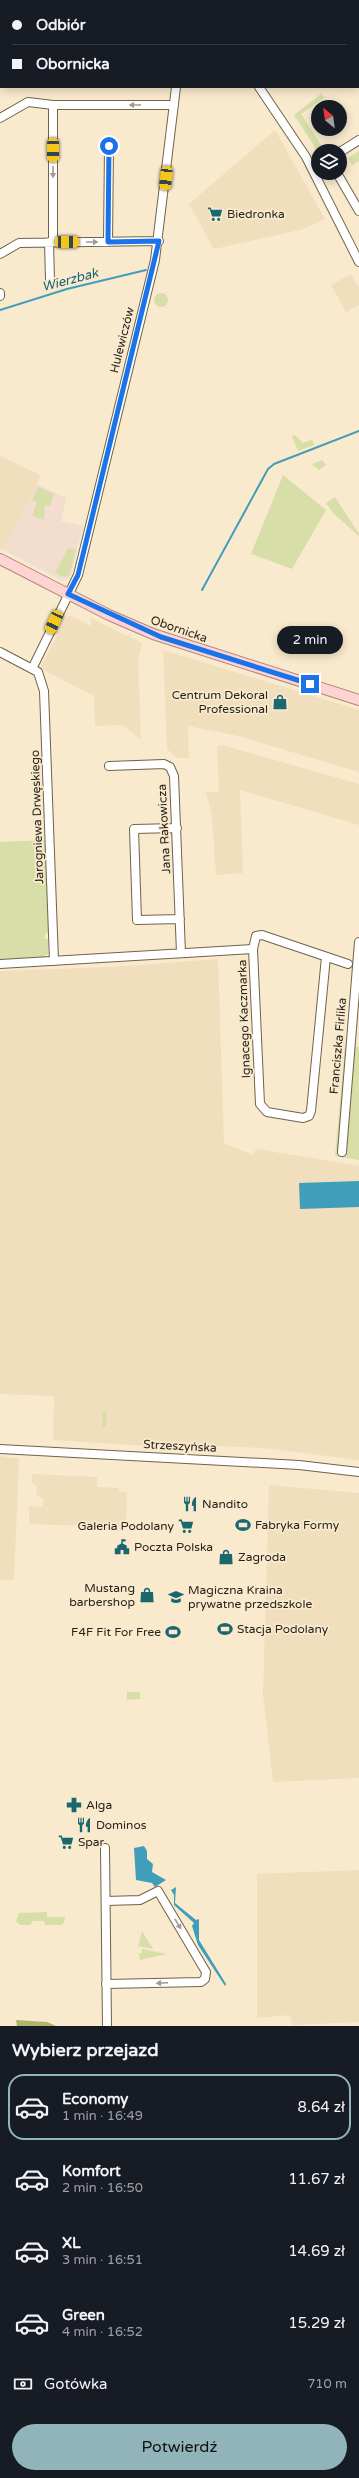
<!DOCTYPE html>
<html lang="pl">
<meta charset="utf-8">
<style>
:root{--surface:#171b24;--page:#20242c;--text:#f1f3f6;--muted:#9ea1a6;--line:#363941;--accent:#91b4ba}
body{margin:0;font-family:"Varela Round",sans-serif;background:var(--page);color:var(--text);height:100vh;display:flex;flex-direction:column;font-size:15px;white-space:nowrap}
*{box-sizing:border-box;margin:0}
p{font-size:13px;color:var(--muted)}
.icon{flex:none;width:22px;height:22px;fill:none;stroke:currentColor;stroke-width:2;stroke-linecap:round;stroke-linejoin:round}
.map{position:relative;height:2026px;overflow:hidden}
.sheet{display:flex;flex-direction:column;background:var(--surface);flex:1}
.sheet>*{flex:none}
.guide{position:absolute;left:0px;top:0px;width:359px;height:88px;box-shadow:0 2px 10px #0003;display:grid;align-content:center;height:88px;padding:0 12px;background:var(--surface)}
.needle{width:26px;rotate:331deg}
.fabs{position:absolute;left:311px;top:100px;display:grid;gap:8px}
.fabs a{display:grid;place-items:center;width:36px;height:36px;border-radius:50%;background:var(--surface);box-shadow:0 2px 10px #0003;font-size:20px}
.end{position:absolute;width:18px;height:18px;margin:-9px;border:5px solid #1a73e8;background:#fff;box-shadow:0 0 0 2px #fff}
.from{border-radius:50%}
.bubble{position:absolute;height:28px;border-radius:14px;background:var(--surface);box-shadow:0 2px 10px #0003;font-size:13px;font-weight:600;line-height:28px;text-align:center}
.car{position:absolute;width:12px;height:24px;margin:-12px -6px;border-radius:5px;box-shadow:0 0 3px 1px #0007;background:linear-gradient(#f5c518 24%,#345 0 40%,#f5c518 0 76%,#345 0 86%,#f5c518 0)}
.guide b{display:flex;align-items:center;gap:14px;height:38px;font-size:15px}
.guide b+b{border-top:1px solid var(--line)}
.guide i{width:10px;height:10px;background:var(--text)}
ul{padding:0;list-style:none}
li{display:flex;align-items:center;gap:12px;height:66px;margin:0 8px 6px;padding:0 4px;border:2px solid transparent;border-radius:16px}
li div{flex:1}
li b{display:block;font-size:15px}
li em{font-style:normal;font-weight:600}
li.on{border-color:var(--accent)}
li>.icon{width:36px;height:36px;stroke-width:1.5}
h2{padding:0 12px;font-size:18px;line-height:48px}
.pay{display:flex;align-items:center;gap:10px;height:44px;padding:0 12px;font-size:15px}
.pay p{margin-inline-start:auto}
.primary-button{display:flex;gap:8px;margin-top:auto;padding:8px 12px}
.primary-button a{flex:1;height:46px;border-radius:24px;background:var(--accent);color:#111;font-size:16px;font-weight:600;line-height:46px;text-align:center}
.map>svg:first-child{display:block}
.built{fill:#f0debc}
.education{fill:#f2ddcf}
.green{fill:#d7dea7}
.forest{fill:#adb56d}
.water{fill:#419eba}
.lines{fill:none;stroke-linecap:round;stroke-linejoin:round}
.stream{stroke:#419eba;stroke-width:2}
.minor-casing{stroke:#6f634a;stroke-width:10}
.major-casing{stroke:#b3847e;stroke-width:12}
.minor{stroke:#fff;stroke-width:8}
.major{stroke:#fed4d2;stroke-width:10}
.oneway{fill:#9f9c98}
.route{stroke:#1a73e8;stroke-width:5}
.labels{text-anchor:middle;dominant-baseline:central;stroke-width:3.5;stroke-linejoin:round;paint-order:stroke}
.poi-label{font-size:12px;fill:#29241a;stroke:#f9eace;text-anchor:start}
.street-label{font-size:12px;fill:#29241a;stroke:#f9eace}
.water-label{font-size:13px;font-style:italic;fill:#186175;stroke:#f9eace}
</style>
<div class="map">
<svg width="359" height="2026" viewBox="0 0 359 2026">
<rect width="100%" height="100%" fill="#f9eace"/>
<!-- built -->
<path class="built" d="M39,0H125L40,1Z
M275,130L325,219L304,229L214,249L189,204Z
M351,274L359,288V305L346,312L331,285Z
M0,456L40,475L36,489L4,550L0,549Z
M72,616L91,626V618L142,643L138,660L141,740L123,725L95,726L94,696L40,668L67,617Z
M163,650L359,710V772L238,736L188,726L189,758H177L167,749Z
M222,745L359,784V825L240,790L243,873L216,875L212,816L206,792H219L217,746Z
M218,959L224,1143L253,1155L256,1149L359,1166V1460L264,1448L194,1445V1449L53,1440L54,1396L0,1394V971L111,967Z
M0,1456L19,1459L14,1580H0Z
M32,1474L97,1477V1487L119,1488V1491L127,1492L126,1527L29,1524V1506L43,1507V1499L36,1494L37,1486L32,1483Z
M269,1485L359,1493V1778L273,1782L263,1694Z
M359,1870V2022L292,2025L290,2015L257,2018V1874Z"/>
<!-- education -->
<path class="education" d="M38,484L66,498L61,521L83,526L70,578L62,581L4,550Z"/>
<!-- green -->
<path class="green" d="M335,0H359L358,50V1Z
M322,93L323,97L327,96L301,114L325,151L318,152L294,115Z
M359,151V161L352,165L348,158Z
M154 300a7 7 0 1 1 14 0a7 7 0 1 1-14 0Z
M295,435L303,443L312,440L314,445L298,451L292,437Z
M322,460L326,465L319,470L312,464Z
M283,475L326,510L292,569L251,554Z
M38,487L54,494L50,506L45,505L44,520L32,516L37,502L32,500Z
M335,497L359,534V536L333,513L326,503Z
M68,548L76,550L69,575L64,577L55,573Z
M47,840L48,933L45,934V939H48V954L43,957L0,959V842Z
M345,1045L359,1047V1160L335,1156Z
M103,1411L107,1413L106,1426L102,1427Z
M127,1692H140V1699L127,1700Z
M47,1912V1917H65L64,1923L61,1925H45L44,1921H32L31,1925H20L16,1921L19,1913Z
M142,1931L153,1949L138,1946Z
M142,1949L167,1954L140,1960L139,1953H142Z"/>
<!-- forest -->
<path class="forest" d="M16,2020L47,2022L56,2026H17Z"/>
<!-- water -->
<path class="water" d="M359,1181V1207L300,1209L299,1183Z
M144,1846L147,1851V1859L153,1864L152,1872L166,1880L155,1887L152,1883L136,1880L134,1848Z
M176,1887L175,1903L196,1920L199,1919V1940L226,1984L225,1986L198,1945L192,1926L194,1923L174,1905V1895L171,1890Z"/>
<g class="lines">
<!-- stream -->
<path class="stream" d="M0,310L67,289L146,270
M202,590L268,469L274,464L359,431"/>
<!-- minor casing -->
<g class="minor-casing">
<path id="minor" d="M181,0V1
M206,0V1
M259,87L306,157L359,262
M53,105V242
M0,118L28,102L53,105H174
M340,152L359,140
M337,173L359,211
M49,242L50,280
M108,242L109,146
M0,254L19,243L159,241
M0,293V296
M0,652L38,672L44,691L54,961
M32,669L78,575L155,260L176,87
M109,766L164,764L170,767L174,776L181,953
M177,828L134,829L137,920L180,919
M326,957L311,1111L309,1116L303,1118L267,1112L260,1104L253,949L256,936L262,935L348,964
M0,964L253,949
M342,1152L359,942
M0,1449L299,1465L359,1472
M105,1848L107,2026
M106,1901L140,1900L158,1891L206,1972L205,1979L201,1982L106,1984"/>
</g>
<!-- major casing -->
<g class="major-casing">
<path id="major" d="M0,559L109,615L153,634L359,700"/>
</g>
<!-- minor -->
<use href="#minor" class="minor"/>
<!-- major -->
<use href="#major" class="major"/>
</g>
<!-- one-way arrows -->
<defs><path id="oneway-solid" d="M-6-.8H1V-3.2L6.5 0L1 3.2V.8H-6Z"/></defs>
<g class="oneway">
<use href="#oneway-solid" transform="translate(135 105) rotate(-180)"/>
<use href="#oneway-solid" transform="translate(53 172) rotate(90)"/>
<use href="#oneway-solid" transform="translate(92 242)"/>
<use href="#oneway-solid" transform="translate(178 1924) rotate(59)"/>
<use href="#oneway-solid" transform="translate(162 1983) rotate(178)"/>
</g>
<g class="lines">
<!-- route -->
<path class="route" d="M109,146L108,242L159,241L78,575L68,594L161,637L310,684"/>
</g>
<!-- icons -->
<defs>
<g id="supermarket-bare" transform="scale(1.2)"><path d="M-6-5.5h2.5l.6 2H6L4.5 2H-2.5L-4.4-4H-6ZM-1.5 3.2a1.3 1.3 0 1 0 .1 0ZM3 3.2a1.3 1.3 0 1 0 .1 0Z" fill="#1b6770" stroke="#f9eace" stroke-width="2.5" paint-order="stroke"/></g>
<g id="shop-bare" transform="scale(1.2)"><path d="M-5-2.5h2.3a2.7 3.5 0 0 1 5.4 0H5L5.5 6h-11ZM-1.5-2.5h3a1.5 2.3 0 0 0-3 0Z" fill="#1b6770" stroke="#f9eace" stroke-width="2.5" paint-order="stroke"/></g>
<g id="restaurant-bare" transform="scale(1.2)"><path d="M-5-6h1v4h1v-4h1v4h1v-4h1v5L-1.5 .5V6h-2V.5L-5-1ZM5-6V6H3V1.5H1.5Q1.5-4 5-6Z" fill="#1b6770" stroke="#f9eace" stroke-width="2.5" paint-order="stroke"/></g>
<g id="stadium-bare" transform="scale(1.2)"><path d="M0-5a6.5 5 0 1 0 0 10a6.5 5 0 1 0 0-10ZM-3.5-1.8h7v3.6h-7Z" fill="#1b6770" stroke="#f9eace" stroke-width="2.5" paint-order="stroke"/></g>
<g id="civic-bare" transform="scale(1.2)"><path d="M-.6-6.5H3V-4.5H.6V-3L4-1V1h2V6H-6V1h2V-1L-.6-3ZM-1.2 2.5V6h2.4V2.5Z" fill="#1b6770" stroke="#f9eace" stroke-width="2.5" paint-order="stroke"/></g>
<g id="school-bare" transform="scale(1.2)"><path d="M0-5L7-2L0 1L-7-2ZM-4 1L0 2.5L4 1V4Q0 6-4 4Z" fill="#1b6770" stroke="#f9eace" stroke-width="2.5" paint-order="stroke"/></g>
<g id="pharmacy-bare" transform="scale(1.2)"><path d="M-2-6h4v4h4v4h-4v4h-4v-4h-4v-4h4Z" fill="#1b6770" stroke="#f9eace" stroke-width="2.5" paint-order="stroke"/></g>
</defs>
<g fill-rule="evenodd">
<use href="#supermarket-bare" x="215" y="214"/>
<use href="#shop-bare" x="280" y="702"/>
<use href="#restaurant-bare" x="190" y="1504"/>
<use href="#stadium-bare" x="243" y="1525"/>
<use href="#supermarket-bare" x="186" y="1526"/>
<use href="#civic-bare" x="122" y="1547"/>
<use href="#shop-bare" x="226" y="1557"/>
<use href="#shop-bare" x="147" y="1595"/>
<use href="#school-bare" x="176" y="1597"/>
<use href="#stadium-bare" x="225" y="1629"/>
<use href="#stadium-bare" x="173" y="1632"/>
<use href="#pharmacy-bare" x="74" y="1805"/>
<use href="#restaurant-bare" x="84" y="1825"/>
<use href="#supermarket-bare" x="66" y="1842"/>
</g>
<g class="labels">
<!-- poi labels -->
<g class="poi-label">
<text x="227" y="214">Biedronka</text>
<text x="268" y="695" text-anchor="end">Centrum Dekoral<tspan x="268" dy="14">Professional</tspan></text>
<text x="202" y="1504">Nandito</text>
<text x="255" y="1525">Fabryka Formy</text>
<text x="174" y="1526" text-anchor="end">Galeria Podolany</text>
<text x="134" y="1547">Poczta Polska</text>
<text x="238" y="1557">Zagroda</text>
<text x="135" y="1588" text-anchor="end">Mustang<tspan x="135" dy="14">barbershop</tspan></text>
<text x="188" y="1590">Magiczna Kraina<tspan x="188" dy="14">prywatne przedszkole</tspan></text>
<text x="237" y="1629">Stacja Podolany</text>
<text x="161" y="1632" text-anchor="end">F4F Fit For Free</text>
<text x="86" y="1805">Alga</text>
<text x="96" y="1825">Dominos</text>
<text x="78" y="1842">Spar</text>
</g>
<!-- street labels -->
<g class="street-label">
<text transform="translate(122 340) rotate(-76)">Hulewiczów</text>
<text transform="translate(179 629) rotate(19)">Obornicka</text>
<text transform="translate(37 817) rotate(-92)">Jarogniewa Drwęskiego</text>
<text transform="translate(164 829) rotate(-93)">Jana Rakowicza</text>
<text transform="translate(244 1019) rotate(-92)">Ignacego Kaczmarka</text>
<text transform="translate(338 1046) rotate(-85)">Franciszka Firlika</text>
<text transform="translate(180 1446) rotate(3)">Strzeszyńska</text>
</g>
<!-- water labels -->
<g class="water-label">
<text transform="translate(70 280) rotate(-15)">Wierzbak</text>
</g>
</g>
</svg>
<div class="fabs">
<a><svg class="needle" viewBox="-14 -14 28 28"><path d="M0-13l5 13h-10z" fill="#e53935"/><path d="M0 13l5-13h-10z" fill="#9ea1a6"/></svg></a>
<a><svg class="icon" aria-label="layers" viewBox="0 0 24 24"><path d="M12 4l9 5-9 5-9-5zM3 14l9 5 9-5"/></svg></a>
</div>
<i class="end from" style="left:109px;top:146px"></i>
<i class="end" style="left:310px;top:684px"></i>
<div class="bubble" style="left:277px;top:626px;width:66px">2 min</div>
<i class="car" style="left:53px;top:150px;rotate:180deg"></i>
<i class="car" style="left:166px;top:178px;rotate:186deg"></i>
<i class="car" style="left:67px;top:242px;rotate:90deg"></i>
<i class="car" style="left:54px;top:622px;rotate:205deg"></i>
<div class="guide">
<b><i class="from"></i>Odbiór</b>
<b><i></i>Obornicka</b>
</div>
</div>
<section class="sheet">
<h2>Wybierz przejazd</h2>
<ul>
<li class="on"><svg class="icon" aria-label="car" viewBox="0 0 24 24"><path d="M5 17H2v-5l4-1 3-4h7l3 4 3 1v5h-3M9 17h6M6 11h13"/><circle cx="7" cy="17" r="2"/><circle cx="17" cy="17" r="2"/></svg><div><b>Economy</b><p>1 min · 16:49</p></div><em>8.64 zł</em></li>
<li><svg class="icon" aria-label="car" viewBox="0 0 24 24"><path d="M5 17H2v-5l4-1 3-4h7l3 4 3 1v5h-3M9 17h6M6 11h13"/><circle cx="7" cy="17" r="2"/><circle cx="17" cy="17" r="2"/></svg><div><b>Komfort</b><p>2 min · 16:50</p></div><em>11.67 zł</em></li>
<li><svg class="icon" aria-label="car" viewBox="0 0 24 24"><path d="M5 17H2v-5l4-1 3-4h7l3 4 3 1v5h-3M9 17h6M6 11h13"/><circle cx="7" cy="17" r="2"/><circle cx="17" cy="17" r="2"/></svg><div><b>XL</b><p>3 min · 16:51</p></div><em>14.69 zł</em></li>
<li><svg class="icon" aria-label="car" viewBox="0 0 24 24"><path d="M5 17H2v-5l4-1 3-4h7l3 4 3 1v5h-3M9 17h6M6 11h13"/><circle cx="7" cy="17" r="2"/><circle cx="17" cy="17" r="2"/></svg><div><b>Green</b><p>4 min · 16:52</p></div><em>15.29 zł</em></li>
</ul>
<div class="pay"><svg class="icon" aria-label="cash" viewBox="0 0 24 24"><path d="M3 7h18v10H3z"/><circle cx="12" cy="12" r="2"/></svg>Gotówka<p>710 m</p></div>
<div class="primary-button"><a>Potwierdź</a></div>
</section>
